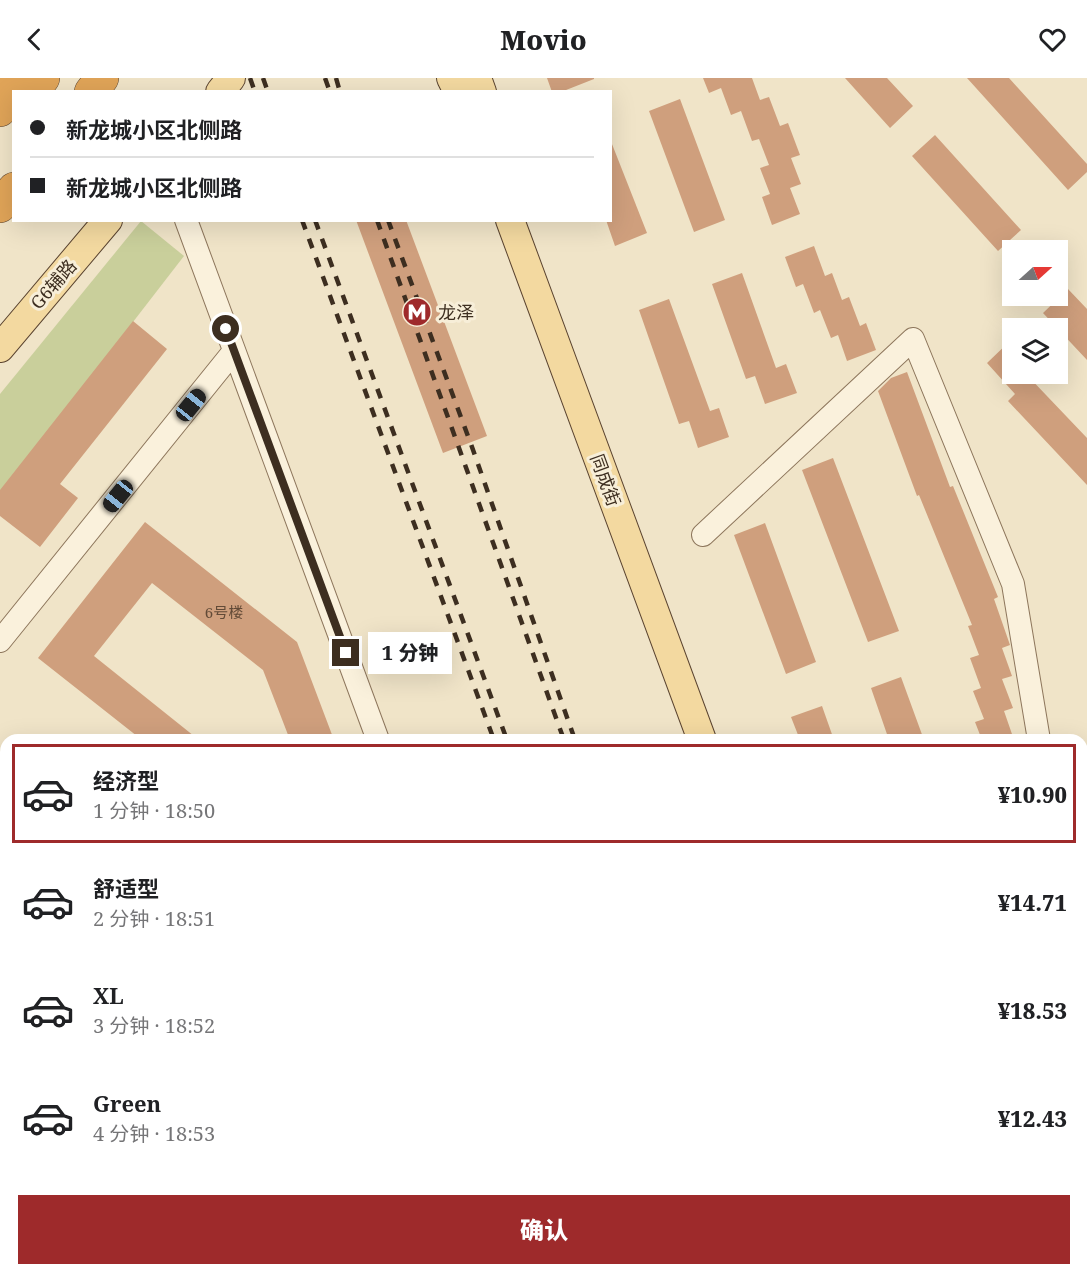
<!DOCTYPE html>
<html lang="zh">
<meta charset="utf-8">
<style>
:root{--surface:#fff;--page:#f2f2f2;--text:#202124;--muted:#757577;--line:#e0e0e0;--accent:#9e2a2b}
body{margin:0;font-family:"Noto Serif","Noto Sans SC",serif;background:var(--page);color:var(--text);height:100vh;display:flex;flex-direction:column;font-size:22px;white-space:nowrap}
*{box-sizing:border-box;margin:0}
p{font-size:20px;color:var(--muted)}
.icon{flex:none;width:33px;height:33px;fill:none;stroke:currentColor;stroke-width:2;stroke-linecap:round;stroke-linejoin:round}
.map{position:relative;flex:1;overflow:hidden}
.details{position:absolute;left:0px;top:656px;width:1088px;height:542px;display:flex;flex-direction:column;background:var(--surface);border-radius:18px 18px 0 0;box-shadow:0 6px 24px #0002}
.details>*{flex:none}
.guide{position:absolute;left:12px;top:12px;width:600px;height:132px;border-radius:0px;box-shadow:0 6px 24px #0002;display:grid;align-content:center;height:132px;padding:0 18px;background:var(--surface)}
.needle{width:39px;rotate:69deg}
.fabs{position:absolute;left:1002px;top:162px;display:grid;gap:12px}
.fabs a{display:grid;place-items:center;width:66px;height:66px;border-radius:0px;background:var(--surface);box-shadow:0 6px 24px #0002;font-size:30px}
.end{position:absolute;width:27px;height:27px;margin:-14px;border:8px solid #3d2e20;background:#fff;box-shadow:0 0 0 3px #fff}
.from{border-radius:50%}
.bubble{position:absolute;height:42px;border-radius:0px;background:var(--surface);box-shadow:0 6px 24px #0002;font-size:20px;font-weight:800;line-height:42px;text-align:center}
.car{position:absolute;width:18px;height:36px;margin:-18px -9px;border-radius:8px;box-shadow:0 0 4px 2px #0007;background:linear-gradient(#222 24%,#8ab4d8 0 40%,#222 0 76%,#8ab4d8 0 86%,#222 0)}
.guide b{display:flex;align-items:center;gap:21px;height:57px;font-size:22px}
.guide b+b{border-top:2px solid var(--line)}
.guide i{width:15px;height:15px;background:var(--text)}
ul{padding:10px 0 0;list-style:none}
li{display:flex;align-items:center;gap:18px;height:99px;margin:0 12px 9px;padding:0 6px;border:3px solid transparent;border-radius:0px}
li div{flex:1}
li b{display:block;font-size:22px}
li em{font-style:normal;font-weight:800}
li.on{border-color:var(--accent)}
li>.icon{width:54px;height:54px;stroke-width:1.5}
.cta{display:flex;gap:12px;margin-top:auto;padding:12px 18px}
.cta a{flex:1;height:69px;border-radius:0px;background:var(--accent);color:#fff;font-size:24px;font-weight:800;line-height:69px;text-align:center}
header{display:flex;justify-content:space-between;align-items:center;height:78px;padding:0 18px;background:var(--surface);font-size:27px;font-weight:800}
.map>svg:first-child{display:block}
.green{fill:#c9cf9b}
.building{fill:#cf9f7d}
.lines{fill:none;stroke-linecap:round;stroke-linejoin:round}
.minor-casing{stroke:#8d765c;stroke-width:24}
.major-casing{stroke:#5b4430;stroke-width:30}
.highway-casing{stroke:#5b4430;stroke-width:34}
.minor{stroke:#faf1dc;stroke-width:22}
.major{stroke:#f3d9a0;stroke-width:28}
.highway{stroke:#e0a458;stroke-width:33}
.rail{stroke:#3d2e20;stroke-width:4.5;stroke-dasharray:10 10;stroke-linecap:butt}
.route{stroke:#3d2e20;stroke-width:8}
.labels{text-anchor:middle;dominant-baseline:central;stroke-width:6;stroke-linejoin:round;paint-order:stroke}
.number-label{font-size:15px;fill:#624a37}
.street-label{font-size:18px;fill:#3d2e20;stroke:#f7eed8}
.poi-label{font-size:18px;fill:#3d2e20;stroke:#f7eed8;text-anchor:start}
</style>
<header><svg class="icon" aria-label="back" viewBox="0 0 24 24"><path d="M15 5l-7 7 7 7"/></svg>Movio<svg class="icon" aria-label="heart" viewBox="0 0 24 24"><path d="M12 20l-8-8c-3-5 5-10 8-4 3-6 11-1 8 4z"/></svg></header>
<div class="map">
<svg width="1087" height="1196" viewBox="0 0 1087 1196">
<rect width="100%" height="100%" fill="#f0e4c8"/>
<!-- green -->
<path class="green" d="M141,143L184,178L0,416V316Z"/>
<!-- building -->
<path class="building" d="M547,0H594V1L561,14H552Z
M703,0H752L760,22L769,19L780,48L788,45L800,77L791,80L801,106L790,110L800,136L772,147L762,119L770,116L760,90L769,87L759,61L752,63L741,33L731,37L721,10L709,15Z
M845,0H887L913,28L890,50Z
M967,0H1009L1087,86V94L1068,112Z
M680,21L725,142L694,154L649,33Z
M935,57L1021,152L998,173L912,78Z
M610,61L647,155L615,168L606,142H610Z
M356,142H406L487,358L443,375Z
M814,168L825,198L832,195L842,222L849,219L860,248L866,245L876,272L847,283L838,257L831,260L820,232L814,235L803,206L796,209L785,179Z
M742,195L776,290L786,286L797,315L765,326L755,298L746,301L712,206Z
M1068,211L1087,231V282L1043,235Z
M669,221L710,333L719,330L729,359L698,370L689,343L679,346L639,232Z
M133,243L167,271L60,406L78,420L40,469L0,438V412Z
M1012,261V296H1026L1087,360V407L1008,323L1015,316L987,285Z
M907,294L950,409L953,408L998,519L994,521L1010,567L1002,570L1012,598L1002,601L1013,630L1004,633L1013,659L1005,662H982L975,644L984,641L973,613L981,610L970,580L979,577L968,548L972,547L919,417L917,418L878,313L891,300Z
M833,380L899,553L868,564L802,392Z
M145,444L297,564L334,662H290L263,592L152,505L94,578L199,662H142L38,580Z
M765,445L816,584L786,596L734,457Z
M901,599L924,662H889L871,610Z
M822,628L834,662H800L791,639Z"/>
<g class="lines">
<!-- minor casing -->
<g class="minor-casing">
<path id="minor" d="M186,142L378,662
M703,457L913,261L1013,506L1039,662
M0,563L234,273
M1082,718L1087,725
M0,951L6,943
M0,1082L6,1079
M0,1183L6,1191
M40,1191L53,1196
M328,1191L333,1196
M574,1191L576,1196
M206,1196L251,1191"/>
</g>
<!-- major casing -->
<g class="major-casing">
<path id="major" d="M451,0L458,14
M477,0L482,14
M220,14L231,0
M510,142L702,662
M0,270L108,142
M916,1191L918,1196"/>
</g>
<!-- highway casing -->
<g class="highway-casing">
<path id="highway" d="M32,14L43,0
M91,14L102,0
M0,32L12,0
M0,128L14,111"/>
</g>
<!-- minor -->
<use href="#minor" class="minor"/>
<!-- major -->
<use href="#major" class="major"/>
<!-- highway -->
<use href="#highway" class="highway"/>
<!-- rail -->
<path class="rail" d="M250,0L255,14
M263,0L268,14
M325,0L330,14
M336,0L340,14
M302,142L494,662
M315,142L507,662
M377,142L564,662
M388,142L472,369L575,662
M691,1191L692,1196
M703,1191L705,1196
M754,1191L756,1196
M765,1191L767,1196"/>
</g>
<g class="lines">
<!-- route -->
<path class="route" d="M226,251L346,575"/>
</g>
<!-- icons -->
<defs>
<g id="metro-disc" transform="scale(1.5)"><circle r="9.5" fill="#9e2a2b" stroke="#f7eed8"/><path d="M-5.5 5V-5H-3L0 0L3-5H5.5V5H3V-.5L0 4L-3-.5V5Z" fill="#fff"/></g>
</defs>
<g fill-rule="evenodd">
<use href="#metro-disc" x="417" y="234"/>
</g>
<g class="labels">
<!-- number labels -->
<g class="number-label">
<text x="224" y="534">6号楼</text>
</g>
<!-- street labels -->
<g class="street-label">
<text transform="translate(53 206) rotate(-49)">G6辅路</text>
<text transform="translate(606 402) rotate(70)">同成街</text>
</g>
<!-- poi labels -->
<g class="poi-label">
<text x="438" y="234">龙泽</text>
</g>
</g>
</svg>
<div class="fabs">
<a><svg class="needle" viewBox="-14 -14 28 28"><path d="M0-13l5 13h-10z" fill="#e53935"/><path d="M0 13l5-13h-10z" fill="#757577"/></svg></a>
<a><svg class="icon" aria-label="layers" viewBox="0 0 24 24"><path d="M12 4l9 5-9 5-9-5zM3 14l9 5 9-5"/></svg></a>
</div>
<i class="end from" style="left:226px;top:251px"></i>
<i class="end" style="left:346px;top:575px"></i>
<div class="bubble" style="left:368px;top:554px;width:84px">1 分钟</div>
<i class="car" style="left:191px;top:327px;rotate:39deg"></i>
<i class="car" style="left:118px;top:418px;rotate:219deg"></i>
<div class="guide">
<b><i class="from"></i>新龙城小区北侧路</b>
<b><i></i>新龙城小区北侧路</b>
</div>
<section class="details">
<ul>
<li class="on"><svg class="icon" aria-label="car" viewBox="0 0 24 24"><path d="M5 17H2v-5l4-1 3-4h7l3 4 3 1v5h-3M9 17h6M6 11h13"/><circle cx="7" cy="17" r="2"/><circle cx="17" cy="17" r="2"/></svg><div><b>经济型</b><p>1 分钟 · 18:50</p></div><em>¥10.90</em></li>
<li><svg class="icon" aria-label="car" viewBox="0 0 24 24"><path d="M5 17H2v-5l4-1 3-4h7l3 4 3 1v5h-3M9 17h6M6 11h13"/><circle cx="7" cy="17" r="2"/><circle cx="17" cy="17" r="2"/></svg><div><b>舒适型</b><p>2 分钟 · 18:51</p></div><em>¥14.71</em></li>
<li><svg class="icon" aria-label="car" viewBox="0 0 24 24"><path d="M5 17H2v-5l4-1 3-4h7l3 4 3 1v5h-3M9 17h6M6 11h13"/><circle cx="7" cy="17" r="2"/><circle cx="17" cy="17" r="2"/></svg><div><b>XL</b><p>3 分钟 · 18:52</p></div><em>¥18.53</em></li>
<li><svg class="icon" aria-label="car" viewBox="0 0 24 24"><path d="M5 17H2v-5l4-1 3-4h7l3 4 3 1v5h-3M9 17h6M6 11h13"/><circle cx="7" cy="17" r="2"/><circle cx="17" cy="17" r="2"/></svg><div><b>Green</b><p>4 分钟 · 18:53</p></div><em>¥12.43</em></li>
</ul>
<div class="cta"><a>确认</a></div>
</section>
</div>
